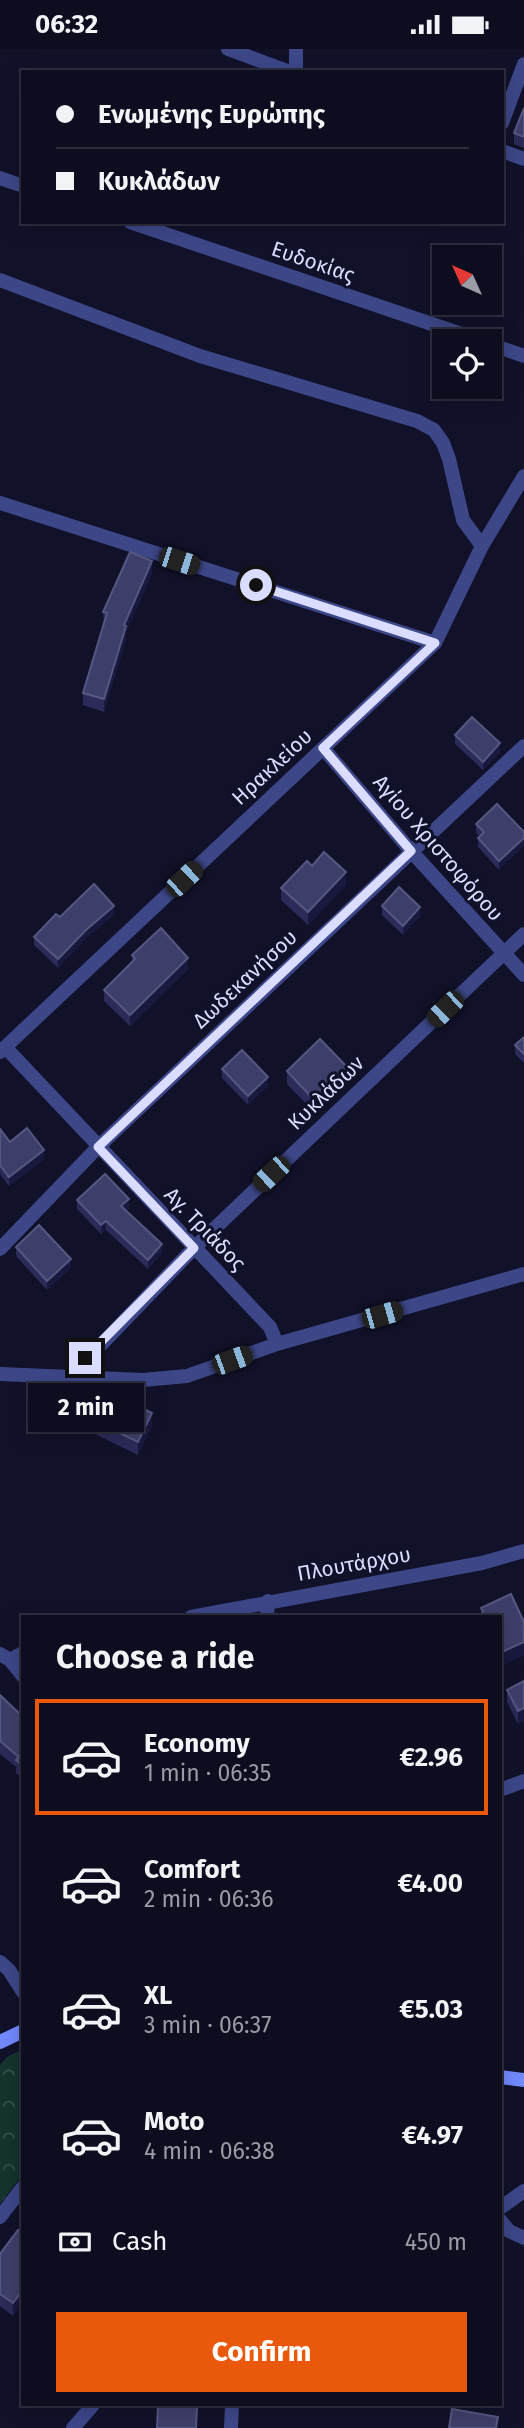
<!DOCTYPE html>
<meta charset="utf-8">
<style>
:root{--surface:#0d0d20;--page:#161629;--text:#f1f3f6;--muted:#9a9ca5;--line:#2d2d3e;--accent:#ea580c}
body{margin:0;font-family:"Fira Sans",sans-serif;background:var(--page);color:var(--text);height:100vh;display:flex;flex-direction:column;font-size:26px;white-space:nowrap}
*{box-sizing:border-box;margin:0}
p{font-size:23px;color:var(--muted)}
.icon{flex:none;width:38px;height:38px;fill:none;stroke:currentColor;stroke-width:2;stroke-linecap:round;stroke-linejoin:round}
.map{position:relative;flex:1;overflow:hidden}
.panel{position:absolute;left:21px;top:1566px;width:481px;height:791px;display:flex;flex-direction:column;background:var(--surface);border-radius:0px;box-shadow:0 4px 18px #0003,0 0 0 2px var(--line)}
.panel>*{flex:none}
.guide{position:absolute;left:21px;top:21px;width:483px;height:154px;border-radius:0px;box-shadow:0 4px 18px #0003,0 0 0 2px var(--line);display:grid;align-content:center;height:154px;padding:0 35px;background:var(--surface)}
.needle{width:46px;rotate:315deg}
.controls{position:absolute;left:432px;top:196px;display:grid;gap:14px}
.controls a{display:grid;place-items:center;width:70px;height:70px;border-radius:0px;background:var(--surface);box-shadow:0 4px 18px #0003,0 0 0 2px var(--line);font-size:35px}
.end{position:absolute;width:32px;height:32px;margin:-16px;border:9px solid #daddff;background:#111;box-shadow:0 0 0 4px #111}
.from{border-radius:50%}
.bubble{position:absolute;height:49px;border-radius:0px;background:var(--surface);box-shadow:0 4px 18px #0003,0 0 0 2px var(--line);font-size:23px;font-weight:700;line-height:49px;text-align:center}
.car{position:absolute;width:21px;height:42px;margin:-21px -10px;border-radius:9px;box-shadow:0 0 5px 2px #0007;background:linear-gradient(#222 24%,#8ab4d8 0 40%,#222 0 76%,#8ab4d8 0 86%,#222 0)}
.guide b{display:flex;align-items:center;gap:24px;height:66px;font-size:26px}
.guide b+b{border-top:2px solid var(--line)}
.guide i{width:18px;height:18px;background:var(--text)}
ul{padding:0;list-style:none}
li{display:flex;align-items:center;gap:21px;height:116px;margin:0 14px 10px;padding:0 21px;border:4px solid transparent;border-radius:0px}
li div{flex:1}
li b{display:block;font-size:26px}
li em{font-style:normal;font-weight:700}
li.on{border-color:var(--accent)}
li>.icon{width:63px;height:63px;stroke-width:1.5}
h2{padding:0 35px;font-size:32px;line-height:84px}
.pay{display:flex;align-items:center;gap:18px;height:77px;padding:0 35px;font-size:26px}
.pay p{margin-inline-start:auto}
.primary-button{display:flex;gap:14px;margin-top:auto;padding:14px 35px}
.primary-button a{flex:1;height:80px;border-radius:0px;background:var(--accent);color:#fff;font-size:28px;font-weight:700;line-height:80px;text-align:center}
.status{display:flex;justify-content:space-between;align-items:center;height:49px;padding:0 35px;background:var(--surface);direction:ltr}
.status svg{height:19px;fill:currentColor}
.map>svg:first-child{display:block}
.park{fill:url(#park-crowns)}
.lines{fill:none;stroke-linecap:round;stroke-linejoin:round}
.street{stroke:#3d4788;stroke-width:14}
.secondary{stroke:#7288fd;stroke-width:14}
.wall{fill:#2b2a58}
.shaded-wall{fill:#19183e}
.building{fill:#3e3e6a;stroke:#565781;stroke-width:2}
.route{stroke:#daddff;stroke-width:9}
.labels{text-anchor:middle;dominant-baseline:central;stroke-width:6;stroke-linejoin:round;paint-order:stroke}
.street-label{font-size:21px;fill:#daddff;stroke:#11112a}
</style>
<div class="status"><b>06:32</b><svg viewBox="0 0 49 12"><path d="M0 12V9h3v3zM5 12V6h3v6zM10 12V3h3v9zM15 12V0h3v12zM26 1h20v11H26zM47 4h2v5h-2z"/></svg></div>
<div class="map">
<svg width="524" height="2379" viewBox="0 0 524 2379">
<defs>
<pattern id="park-crowns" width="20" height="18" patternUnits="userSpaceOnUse" patternTransform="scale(1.75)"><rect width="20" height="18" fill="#14342d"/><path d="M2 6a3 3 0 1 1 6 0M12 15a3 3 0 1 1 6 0" fill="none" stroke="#36514c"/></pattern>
</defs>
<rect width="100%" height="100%" fill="#11112a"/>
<!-- park -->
<path class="park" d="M19,2002H23V2125L0,2155V2016L7,2008Z"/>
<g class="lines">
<!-- street -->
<path class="street" d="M228,0L290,23
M296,0V23
M502,74L524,15
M502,102L524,110
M0,129L23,137
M130,173L482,292
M0,231L200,307L417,372L434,381L443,394L449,410L463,471L482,497
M490,295L524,307
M0,454L435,594
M323,699L411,802L524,926
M6,999L270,1278L277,1295
M0,1003L435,594L482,497L524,427
M0,1200L98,1098L524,697
M0,1325L143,1331L187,1327L277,1295L524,1225
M71,1327L194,1199L524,885
M191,1568L482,1514L524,1502
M267,1568L268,1552
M0,1605L10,1611L23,1627
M10,1611L23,1604
M500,1741L524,1732
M0,1913L9,1921L23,1943
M500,2159L524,2142
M0,2168L23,2138
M500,2171L509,2182L524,2189
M73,2379L93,2356
M231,2379L232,2356"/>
<!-- secondary -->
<path class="secondary" d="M0,1993L23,1982
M500,2028L524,2031"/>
</g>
<!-- wall -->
<path class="wall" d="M524,59V99L514,95V84Z
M152,525L126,583V590L104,663L83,656V644L104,576L103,563Z
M455,686L500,703L483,721L455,695Z
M476,775L524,783L499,821L478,798V789L480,787L476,784Z
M312,817L346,836L308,876L281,851V839Z
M382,857L420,867L403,886L382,866Z
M114,866L86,889L58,919L34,896V888L60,868Z
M132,906L188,920L130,977L104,952V941L132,914Z
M524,988V1014L515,1005V996Z
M222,1020L268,1037L248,1056L222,1029Z
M287,1022L349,1032L315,1064L287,1035Z
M0,1080L10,1093L44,1110L9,1137L0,1125Z
M77,1151L129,1159L126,1162L162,1204L148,1220L106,1181L101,1185L77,1160Z
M16,1198L71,1219L47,1241L16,1207Z
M95,1372L152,1376L138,1406L95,1385Z
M481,1559L524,1573V1606L502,1616L500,1613V1568H481Z
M524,1632V1672L518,1675L507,1653V1641Z
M0,1646L23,1668V1730L16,1724V1718L0,1705Z
M18,2181L13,2267L0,2257V2205Z"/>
<!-- shaded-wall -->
<path class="shaded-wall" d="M152,512V525L126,583V590L104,663V650L124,576Z
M500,694V703L483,721V713Z
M524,789V797L499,821V812Z
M346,823V836L308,876V863Z
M114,857V866L86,889L58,919V910L86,881Z
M420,858V867L403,886V877Z
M188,909V920L130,977V966Z
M349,1020V1032L315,1064V1052Z
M268,1028V1037L248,1056V1047Z
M44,1101V1110L9,1137V1128Z
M129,1150V1159L121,1166V1157Z
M106,1172V1181L101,1185V1176Z
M162,1195V1204L148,1220V1211Z
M71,1210V1219L47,1241V1232Z
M152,1364V1376L138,1406V1393Z
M524,1593V1606L502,1616V1603Z
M524,1659V1672L518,1675V1662Z
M23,2241V2254L13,2267V2254Z"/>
<!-- building -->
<path class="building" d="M524,59V88L514,84Z
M130,503L152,512L124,576L126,577L104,650L83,644L107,564L103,563Z
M472,668L500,694L483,713L455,686Z
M497,755L524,783V789L499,812L478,789L484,783L476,775Z
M324,803L346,823L308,863L281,839L307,812L312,817Z
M94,835L114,857L86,881L58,910L34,888L56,865L60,868Z
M399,838L420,858L403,877L382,857Z
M161,879L188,909L130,966L104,941L135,910L132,906Z
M524,988V1005L515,996Z
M320,990L349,1020L315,1052L287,1022Z
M242,1001L268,1028L248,1047L222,1020Z
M27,1079L44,1101L9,1128L0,1116V1080L10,1093Z
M105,1125L129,1150L121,1157L162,1195L148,1211L106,1172L101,1176L77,1151Z
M39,1176L71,1210L47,1232L16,1198Z
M109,1343L152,1364L138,1393L95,1372Z
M511,1545L524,1573V1593L502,1603L500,1600V1568H485L481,1559Z
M524,1632V1659L518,1662L507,1641Z
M0,1646L23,1668V1717L16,1711L19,1708L0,1692Z
M18,2181L23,2185V2241L13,2254L0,2245V2205Z
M158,2356H183V2357H197L196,2379H157Z
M452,2360L498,2368L496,2379H449Z"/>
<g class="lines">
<!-- route -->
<path class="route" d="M85,1309L194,1199L98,1098L411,802L323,699L435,594L256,536"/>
</g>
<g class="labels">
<!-- street labels -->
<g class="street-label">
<text transform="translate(313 213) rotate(19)">Ευδοκίας</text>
<text transform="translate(272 718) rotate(-43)">Ηρακλείου</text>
<text transform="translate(438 799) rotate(49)">Αγίου Χριστοφόρου</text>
<text transform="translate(245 930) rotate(-43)">Δωδεκανήσου</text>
<text transform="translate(326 1044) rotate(-44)">Κυκλάδων</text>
<text transform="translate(205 1180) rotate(46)">Αγ. Τριάδος</text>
<text transform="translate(354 1515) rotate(-10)">Πλουτάρχου</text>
</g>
</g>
</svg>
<div class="controls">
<a><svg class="needle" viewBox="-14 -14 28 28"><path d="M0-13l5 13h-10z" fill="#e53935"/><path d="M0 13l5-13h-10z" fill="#9a9ca5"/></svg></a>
<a><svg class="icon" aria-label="locate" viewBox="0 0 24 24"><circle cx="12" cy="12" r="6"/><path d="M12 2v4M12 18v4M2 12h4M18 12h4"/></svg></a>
</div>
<i class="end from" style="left:256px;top:536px"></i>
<i class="end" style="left:85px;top:1309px"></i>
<div class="bubble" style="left:28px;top:1334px;width:116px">2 min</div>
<i class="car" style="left:179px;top:512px;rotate:108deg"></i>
<i class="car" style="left:184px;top:830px;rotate:47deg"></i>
<i class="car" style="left:445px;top:960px;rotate:226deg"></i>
<i class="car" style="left:271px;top:1125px;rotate:227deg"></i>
<i class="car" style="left:382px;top:1266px;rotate:74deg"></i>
<i class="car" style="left:232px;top:1311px;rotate:70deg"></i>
<div class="guide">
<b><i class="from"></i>Ενωμένης Ευρώπης</b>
<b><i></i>Κυκλάδων</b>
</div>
<section class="panel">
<h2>Choose a ride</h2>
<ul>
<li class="on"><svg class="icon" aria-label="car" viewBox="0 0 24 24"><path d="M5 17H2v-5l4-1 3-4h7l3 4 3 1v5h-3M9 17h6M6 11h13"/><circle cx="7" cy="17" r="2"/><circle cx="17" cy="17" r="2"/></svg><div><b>Economy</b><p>1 min · 06:35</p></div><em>€2.96</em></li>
<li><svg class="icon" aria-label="car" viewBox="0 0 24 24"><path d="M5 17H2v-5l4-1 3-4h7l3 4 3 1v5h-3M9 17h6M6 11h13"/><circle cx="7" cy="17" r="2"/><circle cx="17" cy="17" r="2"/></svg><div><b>Comfort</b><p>2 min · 06:36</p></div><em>€4.00</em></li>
<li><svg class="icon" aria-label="car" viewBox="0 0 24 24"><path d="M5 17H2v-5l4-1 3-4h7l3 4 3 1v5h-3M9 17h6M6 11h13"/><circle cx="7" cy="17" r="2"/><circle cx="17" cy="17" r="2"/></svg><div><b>XL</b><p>3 min · 06:37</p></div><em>€5.03</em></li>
<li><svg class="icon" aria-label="car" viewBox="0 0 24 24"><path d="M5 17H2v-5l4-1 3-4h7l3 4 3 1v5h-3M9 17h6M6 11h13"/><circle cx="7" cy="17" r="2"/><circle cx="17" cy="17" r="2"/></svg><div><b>Moto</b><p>4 min · 06:38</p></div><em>€4.97</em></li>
</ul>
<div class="pay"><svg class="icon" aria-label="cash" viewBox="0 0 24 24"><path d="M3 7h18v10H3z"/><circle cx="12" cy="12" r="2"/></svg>Cash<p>450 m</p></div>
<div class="primary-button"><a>Confirm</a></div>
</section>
</div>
